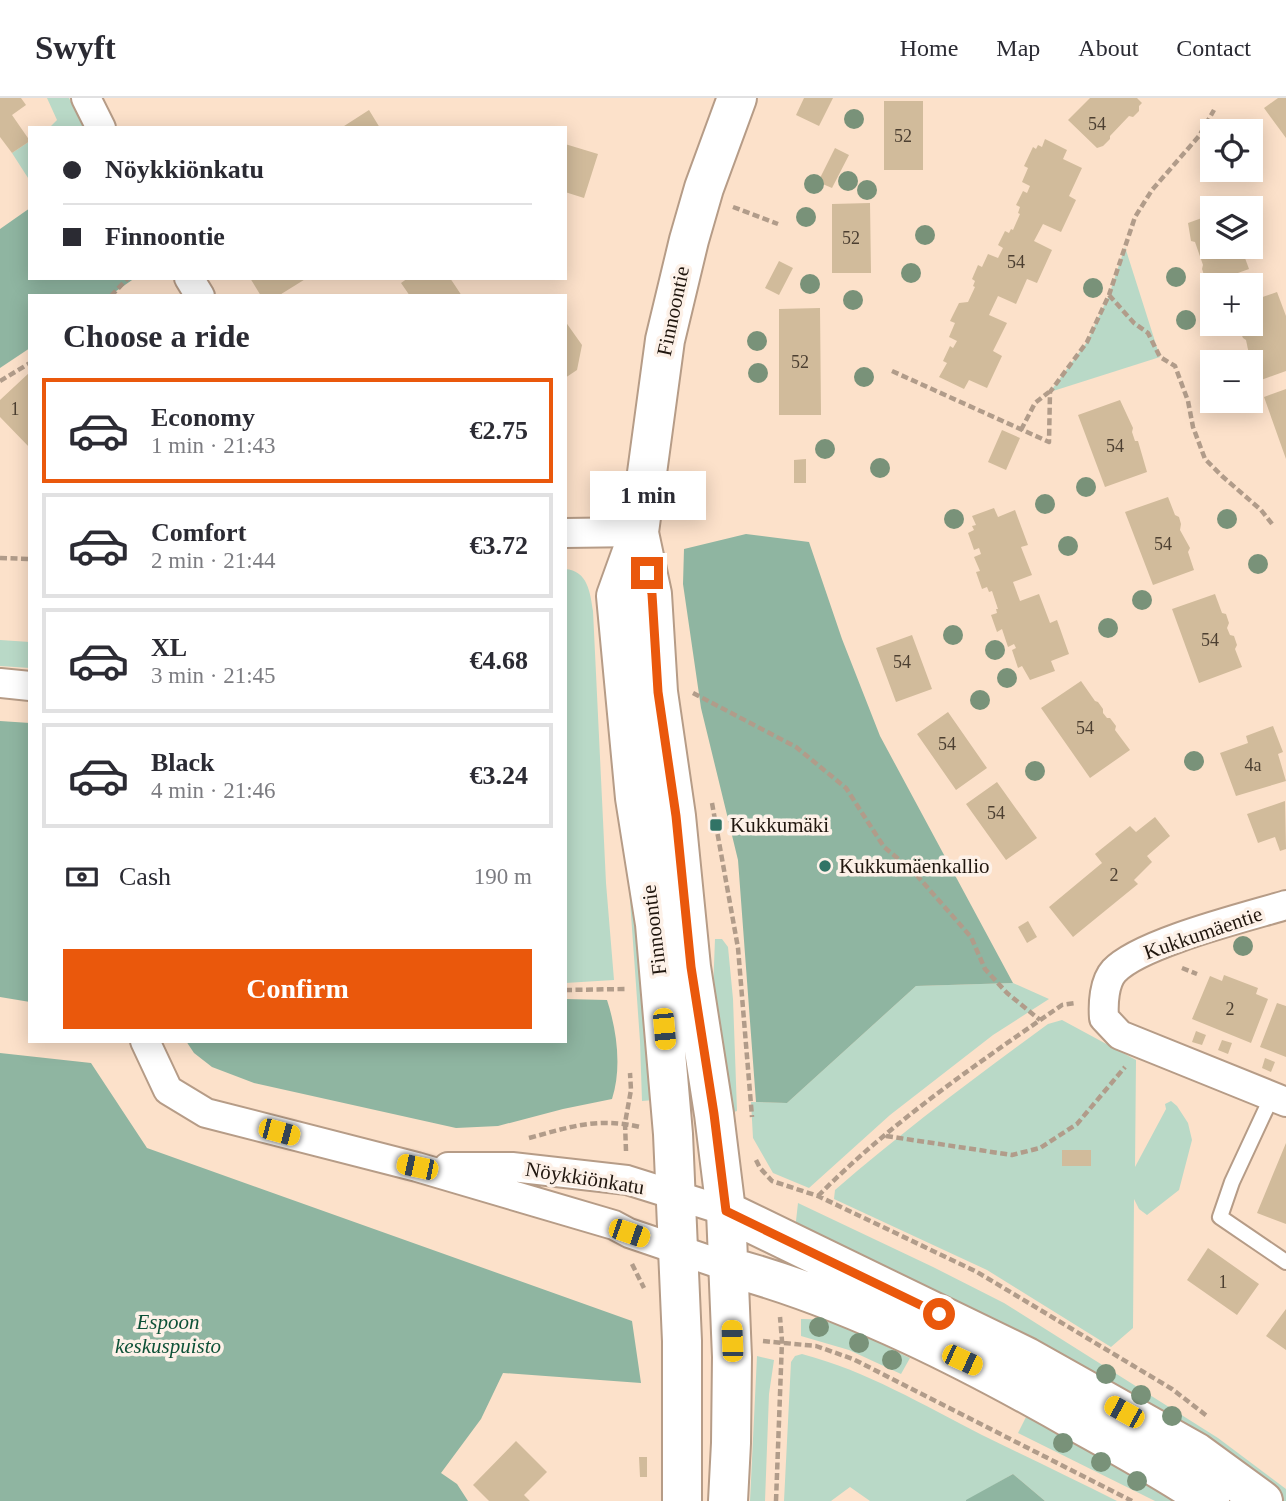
<!DOCTYPE html>
<meta charset="utf-8">
<style>
:root{--surface:#fff;--page:#f7f7f7;--text:#2b2b33;--muted:#7c7c81;--line:#e1e1e2;--accent:#ea580c}
body{margin:0;font-family:"Times New Roman",serif;background:var(--page);color:var(--text);height:100vh;display:flex;flex-direction:column;font-size:26px;white-space:nowrap}
*{box-sizing:border-box;margin:0}
p{font-size:23px;color:var(--muted)}
.icon{flex:none;width:38px;height:38px;fill:none;stroke:currentColor;stroke-width:2;stroke-linecap:round;stroke-linejoin:round}
.map{position:relative;flex:1;overflow:hidden}
.panel{position:absolute;left:28px;top:196px;width:539px;height:749px;display:flex;flex-direction:column;background:var(--surface);border-radius:0px;box-shadow:0 4px 18px #0003}
.panel>*{flex:none}
.hud{position:absolute;left:28px;top:28px;width:539px;height:154px;border-radius:0px;box-shadow:0 4px 18px #0003;display:grid;align-content:center;height:154px;padding:0 35px;background:var(--surface)}
.controls{position:absolute;left:1200px;top:21px;display:grid;gap:14px}
.controls a{display:grid;place-items:center;width:63px;height:63px;border-radius:0px;background:var(--surface);box-shadow:0 4px 18px #0003;font-size:35px}
.end{position:absolute;width:32px;height:32px;margin:-16px;border:9px solid #ea580c;background:#fff;box-shadow:0 0 0 4px #fff}
.from{border-radius:50%}
.bubble{position:absolute;height:49px;border-radius:0px;background:var(--surface);box-shadow:0 4px 18px #0003;font-size:23px;font-weight:800;line-height:49px;text-align:center}
.car{position:absolute;width:21px;height:42px;margin:-21px -10px;border-radius:9px;box-shadow:0 0 5px 2px #0007;background:linear-gradient(#f5c518 24%,#345 0 40%,#f5c518 0 76%,#345 0 86%,#f5c518 0)}
.hud b{display:flex;align-items:center;gap:24px;height:66px;font-size:26px}
.hud b+b{border-top:2px solid var(--line)}
.hud i{width:18px;height:18px;background:var(--text)}
ul{padding:0;list-style:none}
li{display:flex;align-items:center;gap:21px;height:105px;margin:0 14px 10px;padding:0 21px;border:4px solid var(--line);border-radius:0px}
li div{flex:1}
li b{display:block;font-size:26px}
li em{font-style:normal;font-weight:800}
li.active{border-color:var(--accent)}
li>.icon{width:63px;height:63px;stroke-width:1.5}
h2{padding:0 35px;font-size:32px;line-height:84px}
.pay{display:flex;align-items:center;gap:18px;height:77px;padding:0 35px;font-size:26px}
.pay p{margin-inline-start:auto}
.primary-button{display:flex;gap:14px;margin-top:auto;padding:14px 35px}
.primary-button a{flex:1;height:80px;border-radius:0px;background:var(--accent);color:#fff;font-size:28px;font-weight:800;line-height:80px;text-align:center}
header{display:flex;align-items:center;gap:42px;box-sizing:border-box;height:98px;padding:0 35px;background:var(--surface);border-bottom:2px solid var(--line)}
header strong{font-size:33px}
nav{display:flex;gap:38px;margin-inline-start:auto;font-size:24px}
.map>svg:first-child{display:block}
.green{fill:#b9d9c7}
.forest{fill:#8fb5a1}
.building{fill:#d1bb9b}
.lines{fill:none;stroke-linecap:round;stroke-linejoin:round}
.service-casing{stroke:#b69c87;stroke-width:18}
.minor-casing{stroke:#b69c87;stroke-width:32}
.primary-casing{stroke:#b69c87;stroke-width:42}
.path{stroke:#b19c8a;stroke-width:4.5;stroke-dasharray:7 3.5;stroke-linecap:butt}
.service{stroke:#fff;stroke-width:14}
.minor{stroke:#fff;stroke-width:28}
.primary{stroke:#fff;stroke-width:38}
.tree{fill:#799279}
.route{stroke:#ea580c;stroke-width:9}
.poi-dot{fill:#317466;stroke:#fdf1e8;stroke-width:2.5}
.labels{text-anchor:middle;dominant-baseline:central;stroke-width:7;stroke-linejoin:round;paint-order:stroke}
.number-label{font-size:18px;fill:#4c3f31}
.street-label{font-size:21px;fill:#20160e;stroke:#fdf1e8}
.poi-label{font-size:21px;fill:#20160e;stroke:#fdf1e8;text-anchor:start}
.park-label{font-size:21px;font-style:italic;fill:#0d5137;stroke:#fdf1e8}
</style>
<header>
<strong>Swyft</strong>
<nav><a>Home</a><a>Map</a><a>About</a><a>Contact</a></nav>
</header>
<div class="map">
<svg width="1286" height="1403" viewBox="0 0 1286 1403">
<rect width="100%" height="100%" fill="#fce1ca"/>
<!-- green -->
<path class="green" d="M47,0H69L84,30H49L57,22Z
M30,43V83L12,55Z
M1125,149L1160,259L1050,294L1087,244L1109,197Z
M565,471C588,473 590,494 593,513L606,785L614,882L565,885Z
M0,542L30,544V570L0,568Z
M623,704H628L654,1002L642,1003L640,943Z
M715,841H722L728,849L733,901L737,1013L728,1016L712,919Z
M1013,885L1049,901L993,937L890,1017L809,1090L773,1075L753,1040L751,1004L787,1005L916,888Z
M1062,922L1136,962L1135,1069L1166,1011L1165,1006L1171,1003L1177,1008L1188,1025L1192,1042L1179,1092L1147,1117L1139,1111L1134,1101L1133,1230L1111,1249L987,1172L834,1101L835,1092C903,1033 976,979 1048,926Z
M798,1105L933,1169L1004,1205L1218,1340L1286,1391V1403H1280L795,1132Z
M801,1221C841,1220 875,1244 910,1260L901,1276L849,1252L801,1238Z
M802,1256C867,1273 923,1307 982,1337C1027,1359 1073,1381 1117,1403H1045L1013,1376L966,1403H870L850,1389L831,1403H784L791,1264L795,1258Z
M757,1258L774,1262L769,1296L765,1403H750Z
M1026,1319L1185,1403H1155L1018,1335Z"/>
<!-- forest -->
<path class="forest" d="M30,110V180H135L109,198H30V250L0,270V131Z
M746,436L809,444L842,541L880,638L1013,885L916,888L787,1005L756,1004L738,762L701,610L683,486L684,451Z
M0,623L30,625V904L0,899Z
M565,901L607,902C617,933 622,970 612,1001L563,1011L498,1028L456,1030L254,985L212,969L194,955L186,943H565Z
M0,955L91,965L147,1050L632,1223L641,1285L503,1275L481,1321L441,1375L457,1386L468,1403H0Z
M1013,1376L1045,1403H966V1402Z"/>
<!-- building -->
<path class="building" d="M0,0H21L26,7L12,17L30,43L12,55L0,39Z
M804,0H833L819,28L796,17Z
M1090,0H1137L1142,5L1139,8V13L1133,19L1129,18L1110,38V41L1103,48L1097,50L1068,22Z
M1278,0H1286V40L1264,10Z
M884,3H923V72H884Z
M369,12L380,30H341Z
M1045,41L1067,52L1063,61L1082,70L1069,98L1076,102L1061,134L1043,126L1034,143L1052,152L1037,185L1027,181L1016,206L998,198L989,217L1007,225L993,253L1002,258L987,290L969,282L964,291L939,279L947,265L943,263L950,248L953,250L957,243L949,239L955,225L950,223L959,205L968,204L975,189L973,188L975,183L972,181L978,167L982,169L988,156L998,160L1003,150L998,147L1005,133L1009,135L1011,131L1013,132L1020,116L1018,115L1020,109L1016,107L1023,93L1027,95L1030,88L1022,84L1028,70L1024,68L1033,49L1036,51L1038,47L1042,49Z
M565,46L598,56L584,100L565,94Z
M835,50L849,57L832,90L818,84Z
M870,105L871,175H832V106Z
M1213,116V149H1241L1249,171L1210,185L1205,180L1202,171L1203,167L1195,144L1191,143L1188,125Z
M779,163L793,170L779,197L765,190Z
M250,180H307L278,198H261Z
M408,180H450L462,198H410L401,185Z
M1277,194L1286,218V273L1261,282L1254,263L1250,261L1246,242L1243,240L1239,231L1240,226H1251V203Z
M820,210L821,317H779V211Z
M565,223L582,247L577,272L565,280Z
M30,274V350L0,319V302Z
M1286,291V361L1264,299Z
M1120,302L1133,330L1132,334L1135,343H1138L1147,374L1105,389L1078,317Z
M1002,332L1020,340L1006,372L988,364Z
M806,361V385H794V362Z
M1168,399L1175,417L1179,419L1181,426L1180,432L1190,450L1188,454L1194,472L1153,487L1125,414Z
M994,410L998,419L1015,412L1028,447L1021,449L1032,477L1013,484L1020,503L1039,496L1050,525L1057,522L1069,556L1051,563L1055,573L1030,582L1022,568L1018,570L1012,552L1016,550L1014,546L1008,549L1002,531L997,534L991,517L997,515L996,511H998L992,493L989,494L987,489L982,491L976,474L980,473L974,459L981,456L979,450L974,452L968,435L974,432L972,428L976,427L972,418Z
M1215,496L1222,515L1226,516L1229,525L1227,530L1230,537L1234,538L1237,547L1235,551L1242,569L1199,585L1172,511Z
M912,537L932,591L896,604L876,550Z
M1081,583L1095,603L1098,604L1103,611V615L1107,620H1110L1116,628L1115,632L1130,652L1090,680L1041,610Z
M948,614L987,670L956,692L917,636Z
M1273,628L1283,654L1278,656L1286,683L1236,698L1220,655L1248,645L1246,638Z
M997,684L1037,740L1006,762L966,706Z
M1285,703L1286,751L1280,753L1275,739L1258,745L1247,716Z
M1155,719L1170,738L1147,758L1152,764L1134,782L1138,786L1073,839L1049,809L1102,765L1095,756L1130,728L1136,734Z
M1028,823L1037,839L1027,845L1018,829Z
M1224,877L1258,890L1256,896L1268,901L1251,945L1192,921L1210,878L1222,883Z
M1277,905L1286,908V959L1260,949Z
M1196,933L1206,937L1202,947L1192,944Z
M1222,942L1232,945L1228,956L1218,952Z
M1265,960L1275,964L1271,974L1262,970Z
M1286,1045V1126L1257,1115Z
M1062,1052H1091V1068H1062Z
M1208,1150L1259,1186L1237,1217L1187,1182Z
M1286,1211V1252L1266,1238Z
M516,1343L547,1374L524,1397L530,1403H489L473,1387Z
M639,1359H647V1379H640Z"/>
<g class="lines">
<!-- service casing -->
<g class="service-casing">
<path id="service" d="M1272,998L1232,1084L1220,1119L1286,1164"/>
</g>
<!-- minor casing -->
<g class="minor-casing">
<path id="minor" d="M86,0L101,30
M189,180L200,198
M565,435L639,434
M0,585L30,588
M1286,807C1246,819 1140,845 1114,873C1104,884 1103,906 1104,920L1120,937L1286,1004
M145,943L168,992L206,1015L417,1069L614,1127L629,1135L729,1169
M448,1069H512L627,1082L726,1113"/>
</g>
<!-- primary casing -->
<g class="primary-casing">
<path id="primary" d="M639,435L652,496L658,594L676,718L691,869L714,1016L726,1113L732,1259L731,1345L728,1403
M726,1113L1027,1259L1196,1354L1263,1403
M729,1169C852,1202 972,1264 1082,1327C1125,1351 1169,1375 1210,1403
M682,1403V1243L673,1036L655,826L635,700L616,498L639,434L665,242L689,142L704,90L737,0"/>
</g>
<!-- path -->
<path class="path" d="M733,109L778,126
M1109,197L1134,225L1148,235L1160,259L1175,268L1188,303L1193,329L1205,361L1222,378L1261,412L1273,427
M111,198L128,180
M892,273L1049,344L1050,294L1087,244L1109,197L1135,119L1152,92L1199,38L1214,12
M0,283L30,265
M1021,332L1035,305L1049,294
M596,406L610,383
M0,460L30,461
M693,595L796,649L846,690L884,749L913,773L971,839L985,871L1007,895L1040,922
M712,705L738,850L752,1019
M1182,870L1197,876
M565,892L625,891
M886,1038L1012,1057L1040,1050L1077,1026L1125,969
M529,1040C570,1029 597,1019 640,1029
M626,1053L625,1025L631,992L630,975
M756,1062L760,1070L772,1083L818,1098L977,1174L1172,1291L1207,1318
M818,1098C890,1025 978,965 1062,907L1076,905
M632,1166L644,1190
M763,1243L816,1248L853,1261L1132,1403
M776,1403L782,1243L780,1219"/>
<!-- service -->
<use href="#service" class="service"/>
<!-- minor -->
<use href="#minor" class="minor"/>
<!-- primary -->
<use href="#primary" class="primary"/>
</g>
<!-- trees -->
<g class="tree">
<circle cx="854" cy="21" r="10"/>
<circle cx="848" cy="83" r="10"/>
<circle cx="814" cy="86" r="10"/>
<circle cx="867" cy="92" r="10"/>
<circle cx="806" cy="119" r="10"/>
<circle cx="925" cy="137" r="10"/>
<circle cx="911" cy="175" r="10"/>
<circle cx="1176" cy="179" r="10"/>
<circle cx="810" cy="186" r="10"/>
<circle cx="1093" cy="190" r="10"/>
<circle cx="853" cy="202" r="10"/>
<circle cx="1186" cy="222" r="10"/>
<circle cx="757" cy="243" r="10"/>
<circle cx="758" cy="275" r="10"/>
<circle cx="864" cy="279" r="10"/>
<circle cx="825" cy="351" r="10"/>
<circle cx="880" cy="370" r="10"/>
<circle cx="1086" cy="389" r="10"/>
<circle cx="1045" cy="406" r="10"/>
<circle cx="954" cy="421" r="10"/>
<circle cx="1227" cy="421" r="10"/>
<circle cx="1068" cy="448" r="10"/>
<circle cx="1258" cy="466" r="10"/>
<circle cx="1142" cy="502" r="10"/>
<circle cx="1108" cy="530" r="10"/>
<circle cx="953" cy="537" r="10"/>
<circle cx="995" cy="552" r="10"/>
<circle cx="1007" cy="580" r="10"/>
<circle cx="980" cy="602" r="10"/>
<circle cx="1194" cy="663" r="10"/>
<circle cx="1035" cy="673" r="10"/>
<circle cx="1243" cy="848" r="10"/>
<circle cx="819" cy="1229" r="10"/>
<circle cx="859" cy="1245" r="10"/>
<circle cx="892" cy="1262" r="10"/>
<circle cx="1106" cy="1276" r="10"/>
<circle cx="1141" cy="1297" r="10"/>
<circle cx="1172" cy="1318" r="10"/>
<circle cx="1063" cy="1345" r="10"/>
<circle cx="1101" cy="1364" r="10"/>
<circle cx="1137" cy="1383" r="10"/>
</g>
<g class="lines">
<!-- route -->
<path class="route" d="M647,475L652,496L658,594L676,718L691,869L714,1016L726,1113L939,1216"/>
</g>
<!-- markers -->
<g class="poi-dot">
<rect x="709" y="720" width="14" height="14" rx="3.5"/>
<circle cx="825" cy="768" r="7"/>
</g>
<g class="labels">
<!-- number labels -->
<g class="number-label">
<text x="1097" y="26">54</text>
<text x="903" y="38">52</text>
<text x="851" y="140">52</text>
<text x="1016" y="164">54</text>
<text x="800" y="264">52</text>
<text x="15" y="311">1</text>
<text x="1115" y="348">54</text>
<text x="1163" y="446">54</text>
<text x="1210" y="542">54</text>
<text x="902" y="564">54</text>
<text x="1085" y="630">54</text>
<text x="947" y="646">54</text>
<text x="1253" y="667">4a</text>
<text x="996" y="715">54</text>
<text x="1114" y="777">2</text>
<text x="1230" y="911">2</text>
<text x="1223" y="1184">1</text>
</g>
<!-- street labels -->
<g class="street-label">
<text transform="translate(673 213) rotate(-78)">Finnoontie</text>
<text transform="translate(654 832) rotate(-97)">Finnoontie</text>
<text transform="translate(1203 835) rotate(-19)">Kukkumäentie</text>
<text transform="translate(585 1080) rotate(9)">Nöykkiönkatu</text>
</g>
<!-- poi labels -->
<g class="poi-label">
<text x="730" y="727">Kukkumäki</text>
<text x="839" y="768">Kukkumäenkallio</text>
</g>
<!-- park labels -->
<g class="park-label">
<text x="168" y="1224">Espoon<tspan x="168" dy="24">keskuspuisto</tspan></text>
</g>
</g>
</svg>
<div class="controls">
<a><svg class="icon" aria-label="locate" viewBox="0 0 24 24"><circle cx="12" cy="12" r="6"/><path d="M12 2v4M12 18v4M2 12h4M18 12h4"/></svg></a>
<a><svg class="icon" aria-label="layers" viewBox="0 0 24 24"><path d="M12 4l9 5-9 5-9-5zM3 14l9 5 9-5"/></svg></a>
<a>+</a>
<a>−</a>
</div>
<i class="end from" style="left:939px;top:1216px"></i>
<i class="end" style="left:647px;top:475px"></i>
<div class="bubble" style="left:590px;top:373px;width:116px">1 min</div>
<i class="car" style="left:664px;top:931px;rotate:175deg"></i>
<i class="car" style="left:279px;top:1034px;rotate:105deg"></i>
<i class="car" style="left:417px;top:1069px;rotate:282deg"></i>
<i class="car" style="left:629px;top:1135px;rotate:109deg"></i>
<i class="car" style="left:732px;top:1243px;rotate:358deg"></i>
<i class="car" style="left:962px;top:1262px;rotate:115deg"></i>
<i class="car" style="left:1124px;top:1314px;rotate:299deg"></i>
<div class="hud">
<b><i class="from"></i>Nöykkiönkatu</b>
<b><i></i>Finnoontie</b>
</div>
<section class="panel">
<h2>Choose a ride</h2>
<ul>
<li class="active"><svg class="icon" aria-label="car" viewBox="0 0 24 24"><path d="M5 17H2v-5l4-1 3-4h7l3 4 3 1v5h-3M9 17h6M6 11h13"/><circle cx="7" cy="17" r="2"/><circle cx="17" cy="17" r="2"/></svg><div><b>Economy</b><p>1 min · 21:43</p></div><em>€2.75</em></li>
<li><svg class="icon" aria-label="car" viewBox="0 0 24 24"><path d="M5 17H2v-5l4-1 3-4h7l3 4 3 1v5h-3M9 17h6M6 11h13"/><circle cx="7" cy="17" r="2"/><circle cx="17" cy="17" r="2"/></svg><div><b>Comfort</b><p>2 min · 21:44</p></div><em>€3.72</em></li>
<li><svg class="icon" aria-label="car" viewBox="0 0 24 24"><path d="M5 17H2v-5l4-1 3-4h7l3 4 3 1v5h-3M9 17h6M6 11h13"/><circle cx="7" cy="17" r="2"/><circle cx="17" cy="17" r="2"/></svg><div><b>XL</b><p>3 min · 21:45</p></div><em>€4.68</em></li>
<li><svg class="icon" aria-label="car" viewBox="0 0 24 24"><path d="M5 17H2v-5l4-1 3-4h7l3 4 3 1v5h-3M9 17h6M6 11h13"/><circle cx="7" cy="17" r="2"/><circle cx="17" cy="17" r="2"/></svg><div><b>Black</b><p>4 min · 21:46</p></div><em>€3.24</em></li>
</ul>
<div class="pay"><svg class="icon" aria-label="cash" viewBox="0 0 24 24"><path d="M3 7h18v10H3z"/><circle cx="12" cy="12" r="2"/></svg>Cash<p>190 m</p></div>
<div class="primary-button"><a>Confirm</a></div>
</section>
</div>
